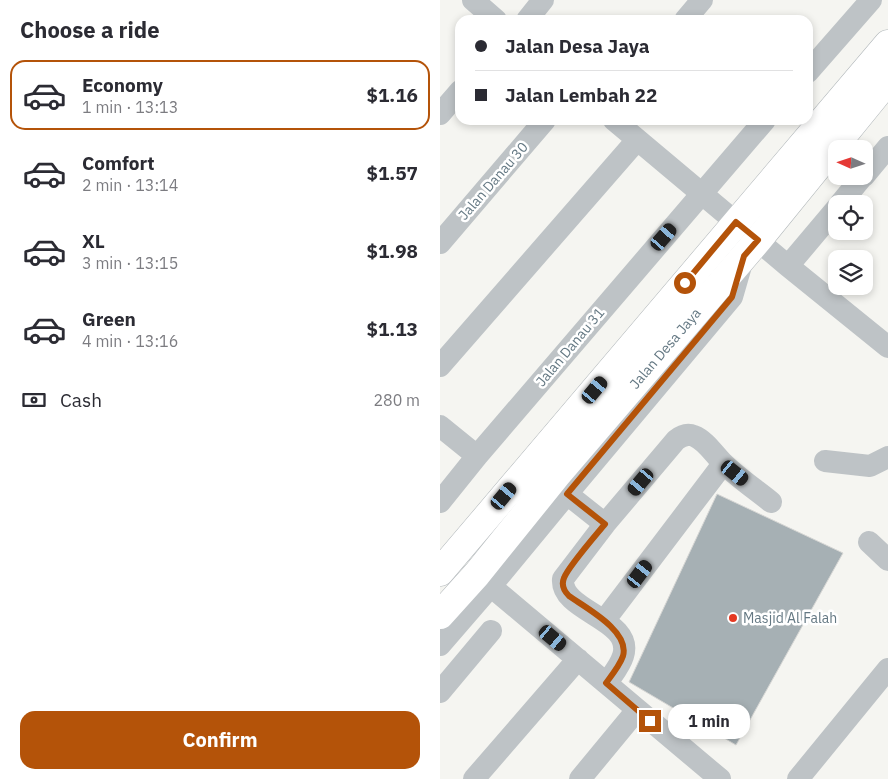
<!DOCTYPE html>
<meta charset="utf-8">
<style>
:root{--surface:#fff;--page:#f2f2f3;--text:#2b2b33;--muted:#7c7c81;--line:#e1e1e2;--accent:#b45309}
body{margin:0;font-family:"IBM Plex Sans",sans-serif;background:var(--page);color:var(--text);height:100vh;display:flex;flex-direction:column;font-size:19px;white-space:nowrap}
*{box-sizing:border-box;margin:0}
p{font-size:16px;color:var(--muted)}
.icon{flex:none;width:28px;height:28px;fill:none;stroke:currentColor;stroke-width:2;stroke-linecap:round;stroke-linejoin:round}
.map{position:relative;flex:1;overflow:hidden}
.side{display:flex;flex-direction:column;background:var(--surface);width:440px}
.side>*{flex:none}
.hud{position:absolute;left:15px;top:15px;width:358px;height:110px;border-radius:15px;box-shadow:0 2px 8px #0003;display:grid;align-content:center;height:110px;padding:0 20px;background:var(--surface)}
.needle{width:32px;rotate:273deg}
.fabs{position:absolute;left:388px;top:140px;display:grid;gap:10px}
.fabs a{display:grid;place-items:center;width:45px;height:45px;border-radius:10px;background:var(--surface);box-shadow:0 2px 8px #0003;font-size:25px}
.end{position:absolute;width:22px;height:22px;margin:-11px;border:6px solid #b45309;background:#fff;box-shadow:0 0 0 2px #fff}
.from{border-radius:50%}
.bubble{position:absolute;height:35px;border-radius:15px;background:var(--surface);box-shadow:0 2px 8px #0003;font-size:16px;font-weight:700;line-height:35px;text-align:center}
.car{position:absolute;width:15px;height:30px;margin:-15px -8px;border-radius:6px;box-shadow:0 0 4px 1px #0007;background:linear-gradient(#222 24%,#8ab4d8 0 40%,#222 0 76%,#8ab4d8 0 86%,#222 0)}
.hud b{display:flex;align-items:center;gap:18px;height:48px;font-size:19px}
.hud b+b{border-top:1px solid var(--line)}
.hud i{width:12px;height:12px;background:var(--text)}
ul{padding:0;list-style:none}
li{display:flex;align-items:center;gap:15px;height:70px;margin:0 10px 8px;padding:0 10px;border:2px solid transparent;border-radius:15px}
li div{flex:1}
li b{display:block;font-size:19px}
li em{font-style:normal;font-weight:700}
li.current{border-color:var(--accent)}
li>.icon{width:45px;height:45px;stroke-width:1.5}
h2{padding:0 20px;font-size:22px;line-height:60px}
.pay{display:flex;align-items:center;gap:12px;height:55px;padding:0 20px;font-size:19px}
.pay p{margin-inline-start:auto}
.cta{display:flex;gap:10px;margin-top:auto;padding:10px 20px}
.cta a{flex:1;height:58px;border-radius:15px;background:var(--accent);color:#fff;font-size:20px;font-weight:700;line-height:58px;text-align:center}
main{display:flex;flex:1;min-height:0}
.map>svg:first-child{display:block}
.building{fill:#a6b0b4;stroke:#d6d6d4}
.lines{fill:none;stroke-linecap:round;stroke-linejoin:round}
.major-casing{stroke:#b1b7ba;stroke-width:29}
.minor{stroke:#bec3c6;stroke-width:22}
.major{stroke:#fff;stroke-width:28}
.route{stroke:#b45309;stroke-width:6}
.poi-dot{fill:#e53922;stroke:#fff;stroke-width:2}
.labels{text-anchor:middle;dominant-baseline:central;stroke-width:5;stroke-linejoin:round;paint-order:stroke}
.street-label{font-size:14px;fill:#647883;stroke:#fff}
.poi-label{font-size:14px;fill:#647883;stroke:#fff;text-anchor:start}
</style>
<main>
<section class="side">
<h2>Choose a ride</h2>
<ul>
<li class="current"><svg class="icon" aria-label="car" viewBox="0 0 24 24"><path d="M5 17H2v-5l4-1 3-4h7l3 4 3 1v5h-3M9 17h6M6 11h13"/><circle cx="7" cy="17" r="2"/><circle cx="17" cy="17" r="2"/></svg><div><b>Economy</b><p>1 min · 13:13</p></div><em>$1.16</em></li>
<li><svg class="icon" aria-label="car" viewBox="0 0 24 24"><path d="M5 17H2v-5l4-1 3-4h7l3 4 3 1v5h-3M9 17h6M6 11h13"/><circle cx="7" cy="17" r="2"/><circle cx="17" cy="17" r="2"/></svg><div><b>Comfort</b><p>2 min · 13:14</p></div><em>$1.57</em></li>
<li><svg class="icon" aria-label="car" viewBox="0 0 24 24"><path d="M5 17H2v-5l4-1 3-4h7l3 4 3 1v5h-3M9 17h6M6 11h13"/><circle cx="7" cy="17" r="2"/><circle cx="17" cy="17" r="2"/></svg><div><b>XL</b><p>3 min · 13:15</p></div><em>$1.98</em></li>
<li><svg class="icon" aria-label="car" viewBox="0 0 24 24"><path d="M5 17H2v-5l4-1 3-4h7l3 4 3 1v5h-3M9 17h6M6 11h13"/><circle cx="7" cy="17" r="2"/><circle cx="17" cy="17" r="2"/></svg><div><b>Green</b><p>4 min · 13:16</p></div><em>$1.13</em></li>
</ul>
<div class="pay"><svg class="icon" aria-label="cash" viewBox="0 0 24 24"><path d="M3 7h18v10H3z"/><circle cx="12" cy="12" r="2"/></svg>Cash<p>280 m</p></div>
<div class="cta"><a>Confirm</a></div>
</section>
<div class="map">
<svg width="448" height="779" viewBox="0 0 448 779">
<rect width="100%" height="100%" fill="#f5f5f1"/>
<!-- building -->
<path class="building" d="M277,494L403,553L296,745L189,682Z"/>
<g class="lines">
<!-- major casing -->
<g class="major-casing">
<g id="major">
<path d="M0,572L448,44"/>
<path id="s1" d="M0,615L37,574L116,476L318,240L448,80"/>
</g>
</g>
<!-- minor -->
<path class="minor" d="M33,0L56,20
M87,20L103,0
M245,20L262,0
M368,72L431,0
M0,114L20,91
M174,120L348,266L448,347
M424,176L448,147
M400,204L423,176
M0,243L105,120
M348,266L396,209
M0,366L197,140
M0,426L37,456
M385,461L430,466L448,457
M127,494L165,524
M0,502L37,456L325,120
M429,542L448,560
M41,578L280,779
M164,621L283,464
M0,645L51,586L127,494L292,297L303,259
M167,683C172,675 180,666 183,656C195,619 120,612 123,579L165,524L236,440C241,436 247,433 254,436C265,440 274,454 282,462C297,477 315,489 331,502
M0,692L51,631
M34,779L138,659
M140,779L197,710
M358,779L448,669"/>
<!-- major -->
<use href="#major" class="major"/>
</g>
<g class="lines">
<!-- route -->
<path class="route" d="M210,721L166,683C172,675 180,665 183,656C190,631 146,608 129,596C124,591 121,585 124,578C128,567 156,535 165,524L127,494L292,297L304,256L318,240L296,222L245,283"/>
</g>
<!-- markers -->
<circle class="poi-dot" cx="293" cy="618" r="5"/>
<g class="labels">
<!-- street labels -->
<g class="street-label">
<text transform="translate(53 181) rotate(-49)">Jalan Danau 30</text>
<text transform="translate(130 347) rotate(-50)">Jalan Danau 31</text>
<text stroke="none"><textPath href="#s1" startOffset="349">Jalan Desa Jaya</textPath></text>
</g>
<!-- poi labels -->
<g class="poi-label">
<text x="303" y="618">Masjid Al Falah</text>
</g>
</g>
</svg>
<div class="fabs">
<a><svg class="needle" viewBox="-14 -14 28 28"><path d="M0-13l5 13h-10z" fill="#e53935"/><path d="M0 13l5-13h-10z" fill="#7c7c81"/></svg></a>
<a><svg class="icon" aria-label="locate" viewBox="0 0 24 24"><circle cx="12" cy="12" r="6"/><path d="M12 2v4M12 18v4M2 12h4M18 12h4"/></svg></a>
<a><svg class="icon" aria-label="layers" viewBox="0 0 24 24"><path d="M12 4l9 5-9 5-9-5zM3 14l9 5 9-5"/></svg></a>
</div>
<i class="end from" style="left:245px;top:283px"></i>
<i class="end" style="left:210px;top:721px"></i>
<div class="bubble" style="left:228px;top:704px;width:82px">1 min</div>
<i class="car" style="left:224px;top:237px;rotate:41deg"></i>
<i class="car" style="left:155px;top:390px;rotate:40deg"></i>
<i class="car" style="left:295px;top:473px;rotate:129deg"></i>
<i class="car" style="left:201px;top:482px;rotate:220deg"></i>
<i class="car" style="left:64px;top:496px;rotate:40deg"></i>
<i class="car" style="left:200px;top:574px;rotate:37deg"></i>
<i class="car" style="left:113px;top:638px;rotate:130deg"></i>
<div class="hud">
<b><i class="from"></i>Jalan Desa Jaya</b>
<b><i></i>Jalan Lembah 22</b>
</div>
</div>
</main>
